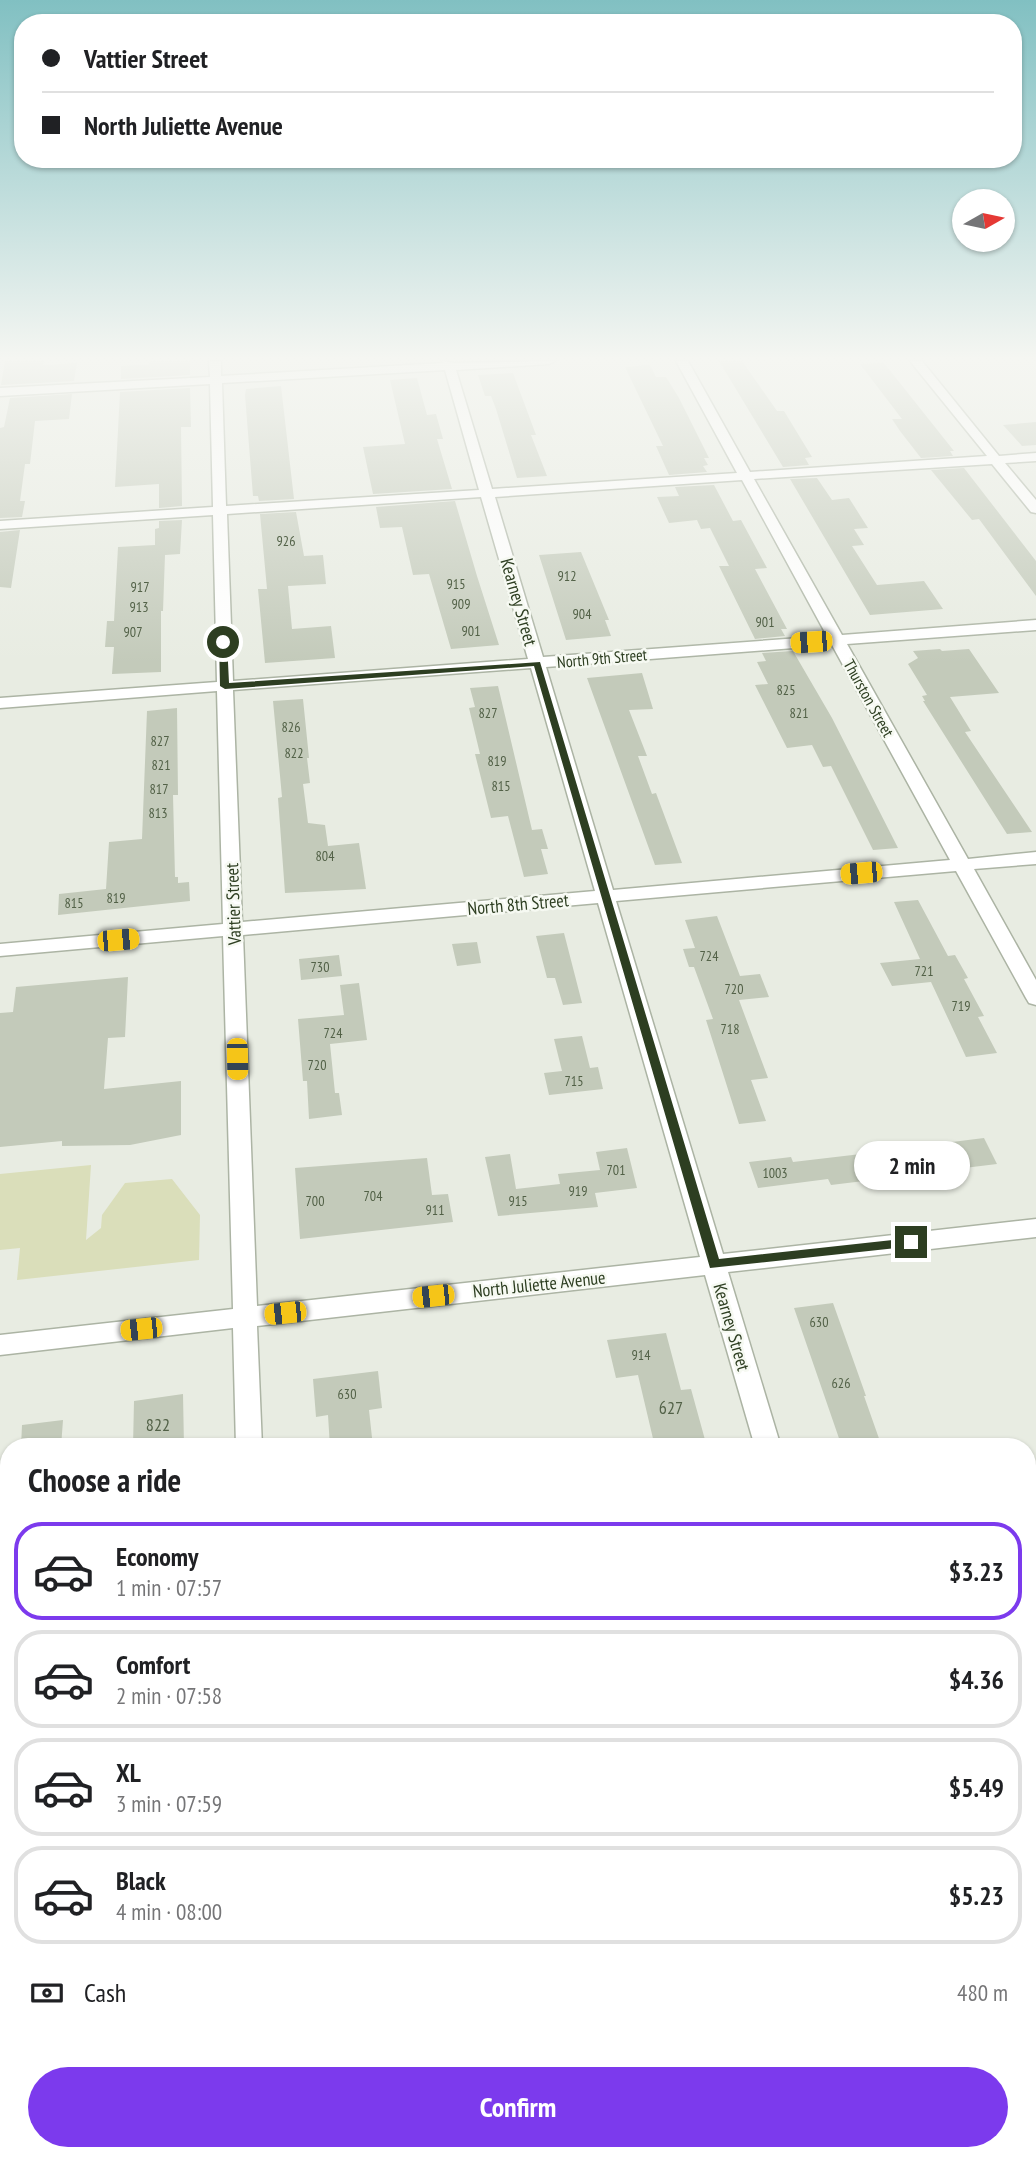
<!DOCTYPE html>
<meta charset="utf-8">
<style>
:root{--surface:#fff;--page:#f6f6f6;--text:#202124;--muted:#757577;--line:#e0e0e0;--accent:#7c3aed}
body{margin:0;font-family:"PT Sans Narrow",sans-serif;background:var(--page);color:var(--text);height:100vh;display:flex;flex-direction:column;font-size:26px;white-space:nowrap}
*{box-sizing:border-box;margin:0}
p{font-size:23px;color:var(--muted)}
.icon{flex:none;width:38px;height:38px;fill:none;stroke:currentColor;stroke-width:2;stroke-linecap:round;stroke-linejoin:round}
.map{position:relative;flex:1;overflow:hidden}
.details{position:absolute;left:0px;top:1438px;width:1036px;height:723px;display:flex;flex-direction:column;background:var(--surface);border-radius:28px 28px 0 0;box-shadow:0 2px 5px #0004}
.details>*{flex:none}
.hud{position:absolute;left:14px;top:14px;width:1008px;height:154px;border-radius:28px;box-shadow:0 2px 5px #0004;display:grid;align-content:center;height:154px;padding:0 28px;background:var(--surface)}
.needle{width:46px;rotate:81deg}
.controls{position:absolute;left:952px;top:189px;display:grid;gap:14px}
.controls a{display:grid;place-items:center;width:63px;height:63px;border-radius:50%;background:var(--surface);box-shadow:0 2px 5px #0004;font-size:35px}
.end{position:absolute;width:32px;height:32px;margin:-16px;border:9px solid #2d3e21;background:#fff;box-shadow:0 0 0 4px #fff}
.from{border-radius:50%}
.bubble{position:absolute;height:49px;border-radius:24px;background:var(--surface);box-shadow:0 2px 5px #0004;font-size:23px;font-weight:700;line-height:49px;text-align:center}
.car{position:absolute;width:21px;height:42px;margin:-21px -10px;border-radius:9px;box-shadow:0 0 5px 2px #0007;background:linear-gradient(#f5c518 24%,#345 0 40%,#f5c518 0 76%,#345 0 86%,#f5c518 0)}
.hud b{display:flex;align-items:center;gap:24px;height:66px;font-size:26px}
.hud b+b{border-top:2px solid var(--line)}
.hud i{width:18px;height:18px;background:var(--text)}
ul{padding:0;list-style:none}
li{display:flex;align-items:center;gap:21px;height:98px;margin:0 14px 10px;padding:0 14px;border:4px solid var(--line);border-radius:28px}
li div{flex:1}
li b{display:block;font-size:26px}
li em{font-style:normal;font-weight:700}
li.current{border-color:var(--accent)}
li>.icon{width:63px;height:63px;stroke-width:1.5}
h2{padding:0 28px;font-size:32px;line-height:84px}
.pay{display:flex;align-items:center;gap:18px;height:77px;padding:0 28px;font-size:26px}
.pay p{margin-inline-start:auto}
.cta{display:flex;gap:14px;margin-top:auto;padding:14px 28px}
.cta a{flex:1;height:80px;border-radius:42px;background:var(--accent);color:#fff;font-size:28px;font-weight:700;line-height:80px;text-align:center}
.map>svg:first-child{display:block}
.green{fill:#dadeba}
.building{fill:#c3caba}
.lines{fill:none;stroke-linecap:round;stroke-linejoin:round}
.street-casing{stroke:#acb4a4;stroke-width:3}
.street{fill:#fff;fill-rule:evenodd}
.route{fill:#2d3e21}
.labels{text-anchor:middle;dominant-baseline:central;stroke-width:5;stroke-linejoin:round;paint-order:stroke}
.number-label{font-size:14px;fill:#526147}
.far-street-label{font-size:16px;fill:#2d3e21;stroke:#f6f9f2}
.street-label{font-size:18px;fill:#2d3e21;stroke:#f6f9f2}
.near-number-label{font-size:18px;fill:#526147}
</style>
<div class="map">
<svg width="1036" height="2160" viewBox="0 0 1036 2160">
<rect width="100%" height="100%" fill="#e8ece2"/>
<!-- green -->
<path class="green" d="M91,1165L86,1240L101,1228L102,1215L125,1183L172,1179L200,1215L199,1260L17,1280L20,1248L0,1250V1174Z"/>
<!-- building -->
<path class="building" d="M5,361H44L43,365L77,363L74,381L1,385Z
M150,361H190V375L121,379V366L149,365Z
M719,361H742L777,411H784L812,457L805,458L809,465L783,467Z
M884,363L954,451H950L953,456L921,458L900,431L892,419H902L860,364Z
M650,365L656,377H666L679,398L709,458H704L708,465L703,466L707,472L669,475L656,446H663L625,367Z
M513,373L536,435H531L547,476L517,478L496,409L491,396H485L478,375Z
M417,378L427,415L436,414L443,439H437L452,489L373,494L363,447L405,444L390,380Z
M281,386L294,499L259,501L258,496H253L245,395L246,389Z
M190,388L191,427H181L182,506L159,508V484L115,487L120,392Z
M72,394L69,419L35,421L30,464H25L20,501H25L22,517L0,518V428L4,427L10,398Z
M1036,422V445L1022,446L1003,425Z
M964,468L1036,561V596L979,519L972,520L931,470Z
M817,478L832,500L849,498L868,528L854,529L864,545L852,546L877,585L924,581L943,609L870,615L790,479Z
M714,485L733,521L741,520L767,568L755,569L787,629H781L785,636L755,639L719,566H729L710,528L701,529L697,520L669,523L657,497L679,496L675,487Z
M455,501L477,576L499,645L451,649L429,574L413,575L402,527L380,528L376,507Z
M296,512L304,556L323,555L326,584L288,586L292,629L331,626L335,658L265,663L258,589H267L260,514Z
M182,520L180,554L165,555L163,611H161V672L112,674L114,647H105L107,621H114L118,547L155,545V529L159,528V521Z
M20,530L11,588L0,587V532Z
M581,552L609,620H605L611,636L566,640L539,555Z
M940,649L942,651L969,649L999,693L950,697L971,731L965,732L1032,832L1007,834L923,701H925L922,696L927,695L908,664L918,658L913,651Z
M793,651L832,718L898,848L873,850L831,766L823,767L812,745L787,748L755,685L768,684L757,662L766,661L762,653Z
M642,673L653,709L629,710L647,756H638L652,794L656,793L682,863L655,865L587,678Z
M498,686L532,830L542,829L548,849H541L548,874L524,877L508,816L491,818L475,754H480L469,708L475,707L470,688Z
M303,699L309,758H307L310,783L303,784L308,823L325,825L328,846L359,843L366,889L285,893L278,798L282,797L273,701Z
M177,708L178,795H173L175,877H178V883L189,882L190,901L58,915L59,894L106,889L109,842L142,839L147,711Z
M918,900L948,956L955,955L968,978L964,979L984,1016L978,1017L997,1053L966,1057L931,982L892,986L880,963L920,959L894,902Z
M717,916L740,976L760,974L769,997L739,1000L768,1078L751,1080L766,1121L739,1124L706,1020L713,1019L694,967H689L683,949L695,948L685,920Z
M564,933L582,1003L563,1005L555,978H547L536,936Z
M477,942L481,963L457,966L452,944Z
M339,955L342,976L301,980L299,959Z
M128,977L125,1037L108,1038L104,1089L181,1081V1135L130,1145L62,1146V1141L0,1147V1013L13,1012L16,987Z
M359,983L367,1040L330,1044L335,1093H339L342,1115L309,1119L307,1081H303L298,1019L344,1015L340,985Z
M582,1036L590,1068L598,1067L603,1089L549,1095L544,1073L562,1071L554,1039Z
M984,1138L997,1164L956,1169L944,1143Z
M627,1148L637,1188L595,1193L598,1207L498,1216L485,1157L510,1154L516,1189L560,1184L558,1174L600,1170L596,1152Z
M861,1154L872,1180L831,1185L828,1179L758,1188L749,1162L791,1157L793,1162Z
M427,1158L432,1195L448,1194L453,1222L300,1239L295,1168Z
M833,1303L866,1396H864L882,1447H842L794,1308Z
M666,1333L681,1390L691,1389L707,1447H655L638,1375L616,1378L607,1340Z
M378,1371L382,1408L369,1410L373,1447H330L328,1415L316,1417L313,1379Z
M183,1394L184,1447H133L134,1401Z
M63,1420L61,1447H21L22,1425Z"/>
<g class="lines">
<!-- street casing -->
<g class="street-casing">
<path id="street" d="M209,361H221V376L443,363L442,361L454,363L555,361L549,364L456,370L492,489L737,473L676,361H688L750,472L987,456L910,361H922L999,456L1036,453V461L1005,463L1036,500V513L1031,512L992,464L754,479L842,635L1036,620V630L847,644L968,859L1036,852V864L974,869L1036,980V1005L1029,1003L1026,998L956,871L616,901L723,1254L1036,1219V1237L728,1272L781,1447H755L705,1275L257,1326L262,1447H236L233,1328L0,1355V1335L233,1309L223,936L0,956V944L223,924L217,691L0,708V698L217,682L213,515L0,529V521L213,507L210,384L0,396V388L210,377ZM445,370L479,490L226,506L222,383ZM742,480L827,636L543,657L495,497ZM481,497L528,659L233,681L227,514ZM832,645L950,860L613,890L546,667ZM531,668L595,891L242,922L233,690ZM598,903L700,1257L257,1306L243,935Z
M1036,1855V1887L1027,1888V1856Z
M9,2014V2048L0,2050V2016Z
M254,2152H288L289,2160H253Z
M958,2152H993L995,2160H959Z"/>
</g>
<!-- street -->
<use href="#street" class="street"/>
</g>
<!-- sky -->
<linearGradient id="sky" x2="0" y2="1"><stop stop-color="#81c0c2"/><stop offset="0.54" stop-color="#f5f6f2"/><stop offset="1" stop-color="#f5f6f2" stop-opacity="0"/></linearGradient>
<rect width="1036" height="663" fill="url(#sky)"/>
<!-- route -->
<path class="route" d="M223,640L227,642L229,683L540,662L719,1259L911,1238L915,1239V1246L710,1268L534,666L225,689L220,686L219,642Z"/>
<g class="labels">
<!-- number labels -->
<g class="number-label">
<text x="286" y="541">926</text>
<text x="567" y="576">912</text>
<text x="456" y="584">915</text>
<text x="140" y="587">917</text>
<text x="461" y="604">909</text>
<text x="139" y="607">913</text>
<text x="582" y="614">904</text>
<text x="765" y="622">901</text>
<text x="471" y="631">901</text>
<text x="133" y="632">907</text>
<text x="786" y="690">825</text>
<text x="488" y="713">827</text>
<text x="799" y="713">821</text>
<text x="291" y="727">826</text>
<text x="160" y="741">827</text>
<text x="294" y="753">822</text>
<text x="497" y="761">819</text>
<text x="161" y="765">821</text>
<text x="501" y="786">815</text>
<text x="159" y="789">817</text>
<text x="158" y="813">813</text>
<text x="325" y="856">804</text>
<text x="116" y="898">819</text>
<text x="74" y="903">815</text>
<text x="709" y="956">724</text>
<text x="320" y="967">730</text>
<text x="924" y="971">721</text>
<text x="734" y="989">720</text>
<text x="961" y="1006">719</text>
<text x="730" y="1029">718</text>
<text x="333" y="1033">724</text>
<text x="317" y="1065">720</text>
<text x="574" y="1081">715</text>
<text x="616" y="1170">701</text>
<text x="775" y="1173">1003</text>
<text x="578" y="1191">919</text>
<text x="373" y="1196">704</text>
<text x="315" y="1201">700</text>
<text x="518" y="1201">915</text>
<text x="435" y="1210">911</text>
<text x="819" y="1322">630</text>
<text x="641" y="1355">914</text>
<text x="841" y="1383">626</text>
<text x="347" y="1394">630</text>
</g>
<!-- far-street labels -->
<g class="far-street-label">
<text transform="translate(602 658) rotate(-5)">North 9th Street</text>
<text transform="translate(869 698) rotate(61)">Thurston Street</text>
</g>
<!-- street labels -->
<g class="street-label">
<text transform="translate(519 602) rotate(74)">Kearney Street</text>
<text transform="translate(233 904) rotate(-92)">Vattier Street</text>
<text transform="translate(518 904) rotate(-5)">North 8th Street</text>
<text transform="translate(539 1284) rotate(-6)">North Juliette Avenue</text>
<text transform="translate(732 1327) rotate(74)">Kearney Street</text>
</g>
<!-- near-number labels -->
<g class="near-number-label">
<text x="671" y="1407">627</text>
<text x="158" y="1424">822</text>
</g>
</g>
</svg>
<div class="controls">
<a><svg class="needle" viewBox="-14 -14 28 28"><path d="M0-13l5 13h-10z" fill="#e53935"/><path d="M0 13l5-13h-10z" fill="#757577"/></svg></a>
</div>
<i class="end from" style="left:223px;top:642px"></i>
<i class="end" style="left:911px;top:1242px"></i>
<div class="bubble" style="left:854px;top:1141px;width:116px">2 min</div>
<i class="car" style="left:811px;top:642px;rotate:266deg"></i>
<i class="car" style="left:861px;top:873px;rotate:265deg"></i>
<i class="car" style="left:118px;top:940px;rotate:85deg"></i>
<i class="car" style="left:237px;top:1059px;rotate:179deg"></i>
<i class="car" style="left:433px;top:1296px;rotate:264deg"></i>
<i class="car" style="left:285px;top:1313px;rotate:264deg"></i>
<i class="car" style="left:141px;top:1329px;rotate:264deg"></i>
<div class="hud">
<b><i class="from"></i>Vattier Street</b>
<b><i></i>North Juliette Avenue</b>
</div>
<section class="details">
<h2>Choose a ride</h2>
<ul>
<li class="current"><svg class="icon" aria-label="car" viewBox="0 0 24 24"><path d="M5 17H2v-5l4-1 3-4h7l3 4 3 1v5h-3M9 17h6M6 11h13"/><circle cx="7" cy="17" r="2"/><circle cx="17" cy="17" r="2"/></svg><div><b>Economy</b><p>1 min · 07:57</p></div><em>$3.23</em></li>
<li><svg class="icon" aria-label="car" viewBox="0 0 24 24"><path d="M5 17H2v-5l4-1 3-4h7l3 4 3 1v5h-3M9 17h6M6 11h13"/><circle cx="7" cy="17" r="2"/><circle cx="17" cy="17" r="2"/></svg><div><b>Comfort</b><p>2 min · 07:58</p></div><em>$4.36</em></li>
<li><svg class="icon" aria-label="car" viewBox="0 0 24 24"><path d="M5 17H2v-5l4-1 3-4h7l3 4 3 1v5h-3M9 17h6M6 11h13"/><circle cx="7" cy="17" r="2"/><circle cx="17" cy="17" r="2"/></svg><div><b>XL</b><p>3 min · 07:59</p></div><em>$5.49</em></li>
<li><svg class="icon" aria-label="car" viewBox="0 0 24 24"><path d="M5 17H2v-5l4-1 3-4h7l3 4 3 1v5h-3M9 17h6M6 11h13"/><circle cx="7" cy="17" r="2"/><circle cx="17" cy="17" r="2"/></svg><div><b>Black</b><p>4 min · 08:00</p></div><em>$5.23</em></li>
</ul>
<div class="pay"><svg class="icon" aria-label="cash" viewBox="0 0 24 24"><path d="M3 7h18v10H3z"/><circle cx="12" cy="12" r="2"/></svg>Cash<p>480 m</p></div>
<div class="cta"><a>Confirm</a></div>
</section>
</div>
